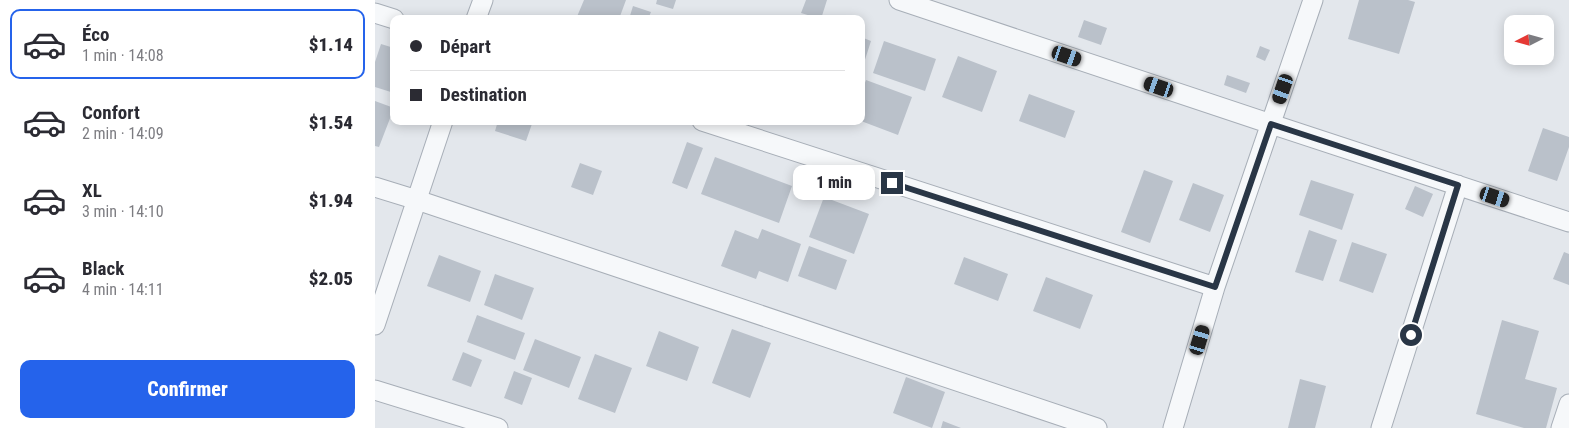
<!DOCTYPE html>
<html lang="fr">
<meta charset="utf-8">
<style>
:root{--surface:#fff;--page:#f7f7f7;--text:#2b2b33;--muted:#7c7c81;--line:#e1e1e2;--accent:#2563eb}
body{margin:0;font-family:"Roboto Condensed",sans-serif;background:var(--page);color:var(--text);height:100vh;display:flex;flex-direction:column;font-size:19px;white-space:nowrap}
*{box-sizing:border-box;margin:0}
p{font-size:16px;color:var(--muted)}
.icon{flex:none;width:28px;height:28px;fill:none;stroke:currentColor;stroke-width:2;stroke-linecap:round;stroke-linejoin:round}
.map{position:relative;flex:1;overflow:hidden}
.details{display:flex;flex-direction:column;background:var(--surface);width:375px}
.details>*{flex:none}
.banner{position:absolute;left:15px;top:15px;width:475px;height:110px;border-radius:10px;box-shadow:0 2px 12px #0003;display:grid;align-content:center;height:110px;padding:0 20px;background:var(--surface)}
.needle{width:32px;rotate:264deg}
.controls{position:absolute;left:1129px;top:15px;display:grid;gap:10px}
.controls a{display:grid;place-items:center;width:50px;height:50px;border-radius:10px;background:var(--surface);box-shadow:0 2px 12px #0003;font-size:25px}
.end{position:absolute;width:22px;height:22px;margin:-11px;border:6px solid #293646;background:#fff;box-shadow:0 0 0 2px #fff}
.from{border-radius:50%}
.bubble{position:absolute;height:35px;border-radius:10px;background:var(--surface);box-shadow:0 2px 12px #0003;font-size:16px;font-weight:800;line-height:35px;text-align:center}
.car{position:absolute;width:15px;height:30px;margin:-15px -8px;border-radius:6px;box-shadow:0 0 4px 1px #0007;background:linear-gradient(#222 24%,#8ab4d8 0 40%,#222 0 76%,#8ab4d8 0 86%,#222 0)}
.banner b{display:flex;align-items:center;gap:18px;height:48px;font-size:19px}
.banner b+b{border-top:1px solid var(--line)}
.banner i{width:12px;height:12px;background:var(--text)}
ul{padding:9px 0 0;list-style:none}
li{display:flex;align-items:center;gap:15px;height:70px;margin:0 10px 8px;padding:0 10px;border:2px solid transparent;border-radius:10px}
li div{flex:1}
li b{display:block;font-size:19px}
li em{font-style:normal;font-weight:800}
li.current{border-color:var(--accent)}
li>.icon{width:45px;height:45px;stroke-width:1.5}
.action{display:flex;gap:10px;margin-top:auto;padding:10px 20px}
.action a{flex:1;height:58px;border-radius:10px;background:var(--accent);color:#fff;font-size:20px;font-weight:800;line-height:58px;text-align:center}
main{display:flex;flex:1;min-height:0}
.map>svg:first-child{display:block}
.building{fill:#bac1ca}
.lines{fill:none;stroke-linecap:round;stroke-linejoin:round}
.minor-casing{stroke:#a7aeb7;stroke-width:21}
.minor{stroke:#f6f8fa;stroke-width:19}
.route{stroke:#293646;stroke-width:6}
</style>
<main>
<section class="details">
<ul>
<li class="current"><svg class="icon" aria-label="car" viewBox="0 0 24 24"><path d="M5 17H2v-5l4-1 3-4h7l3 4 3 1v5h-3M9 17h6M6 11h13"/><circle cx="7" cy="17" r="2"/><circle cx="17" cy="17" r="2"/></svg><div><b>Éco</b><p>1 min · 14:08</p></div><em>$1.14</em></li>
<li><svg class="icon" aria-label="car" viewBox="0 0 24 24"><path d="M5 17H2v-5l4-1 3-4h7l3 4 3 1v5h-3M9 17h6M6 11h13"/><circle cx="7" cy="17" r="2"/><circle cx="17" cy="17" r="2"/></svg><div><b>Confort</b><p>2 min · 14:09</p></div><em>$1.54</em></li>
<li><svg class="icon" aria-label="car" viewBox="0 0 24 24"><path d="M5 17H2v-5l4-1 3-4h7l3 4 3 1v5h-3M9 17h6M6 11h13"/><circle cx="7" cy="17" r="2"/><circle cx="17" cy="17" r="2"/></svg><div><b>XL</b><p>3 min · 14:10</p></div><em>$1.94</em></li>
<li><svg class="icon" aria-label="car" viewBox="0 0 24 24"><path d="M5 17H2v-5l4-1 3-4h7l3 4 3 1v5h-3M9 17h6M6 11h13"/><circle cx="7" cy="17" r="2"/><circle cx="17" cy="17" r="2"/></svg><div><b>Black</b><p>4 min · 14:11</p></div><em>$2.05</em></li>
</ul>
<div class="action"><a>Confirmer</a></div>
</section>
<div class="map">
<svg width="1194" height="428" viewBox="0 0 1194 428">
<rect width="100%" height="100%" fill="#e3e7ec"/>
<!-- building -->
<path class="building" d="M209,0H251L244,19H201Z
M282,0H301L298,9L281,4Z
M431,0H452L446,19L426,13Z
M984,0H1033L1040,2L1024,54L973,39Z
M258,6L276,12L273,19H254Z
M709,20L732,28L726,45L703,37Z
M486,37L496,41L487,69H486Z
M509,41L561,59L550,91L498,73Z
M6,44L19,48V93L0,87V62Z
M885,46L895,50L890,61L881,57Z
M583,56L622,71L607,112L567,97Z
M852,75L875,83L871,93L849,85Z
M491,80L537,97L523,135L486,121V93Z
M654,94L700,111L690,138L644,121Z
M0,101L19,108L4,147L0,146Z
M123,121H158L151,141L120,131Z
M1168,128L1194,137V147L1182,181L1153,171Z
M312,142L328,148L312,189L297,183Z
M340,157L417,186L404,223L326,194Z
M205,163L227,171L218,195L196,187Z
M769,170L798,181L775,243L746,232Z
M936,180L979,194L967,230L924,215Z
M818,183L849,195L835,232L804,220Z
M1040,186L1058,194L1048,217L1030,209Z
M449,197L494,214L479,254L434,237Z
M387,229L426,244L413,282L384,271L381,279L346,266L360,230L383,239Z
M934,230L962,240L948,281L920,272Z
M977,242L1012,254L998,293L964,281Z
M434,246L472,260L461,290L423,276Z
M1189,252L1194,254V285L1178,279Z
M64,255L106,271L95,302L52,286Z
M589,257L633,274L623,301L579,284Z
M120,274L159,288L147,320L109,305Z
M671,277L718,295L705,329L658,311Z
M102,315L150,333L140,360L92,342Z
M1127,320L1164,331L1150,379L1182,388L1171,428H1149L1101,414Z
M357,329L396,343L375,398L337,383Z
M284,331L324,347L312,381L271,366Z
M160,339L206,357L194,388L148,370Z
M88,352L107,360L96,387L77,380Z
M220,354L257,368L240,413L203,399Z
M139,371L157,378L147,405L129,398Z
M531,377L570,392L557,428L518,413Z
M925,379L951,386L940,428H913Z
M568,421L586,428H566Z"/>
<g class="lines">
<!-- minor casing -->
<g class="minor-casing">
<path id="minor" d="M524,0L896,124L1194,222
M0,13L19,19
M101,19L108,0
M327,121L840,287
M0,187L42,200L722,428
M0,325L68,121
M0,390L123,428
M798,428L840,287L938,0
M1006,428L1083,185
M1186,428L1194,404"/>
</g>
<!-- minor -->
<use href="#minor" class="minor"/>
</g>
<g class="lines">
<!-- route -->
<path class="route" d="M517,183L840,287L896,124L1083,185L1036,335"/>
</g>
</svg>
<div class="controls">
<a><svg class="needle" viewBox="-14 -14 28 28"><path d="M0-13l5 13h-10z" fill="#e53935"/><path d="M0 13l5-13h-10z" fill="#7c7c81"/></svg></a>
</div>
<i class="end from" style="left:1036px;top:335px"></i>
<i class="end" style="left:517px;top:183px"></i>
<div class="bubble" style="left:418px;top:165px;width:82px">1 min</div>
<i class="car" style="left:692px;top:56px;rotate:109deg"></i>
<i class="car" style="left:784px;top:87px;rotate:289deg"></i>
<i class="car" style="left:908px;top:89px;rotate:199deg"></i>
<i class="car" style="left:1120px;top:197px;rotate:108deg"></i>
<i class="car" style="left:825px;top:340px;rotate:17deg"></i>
<div class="banner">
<b><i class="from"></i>Départ</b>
<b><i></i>Destination</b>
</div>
</div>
</main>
